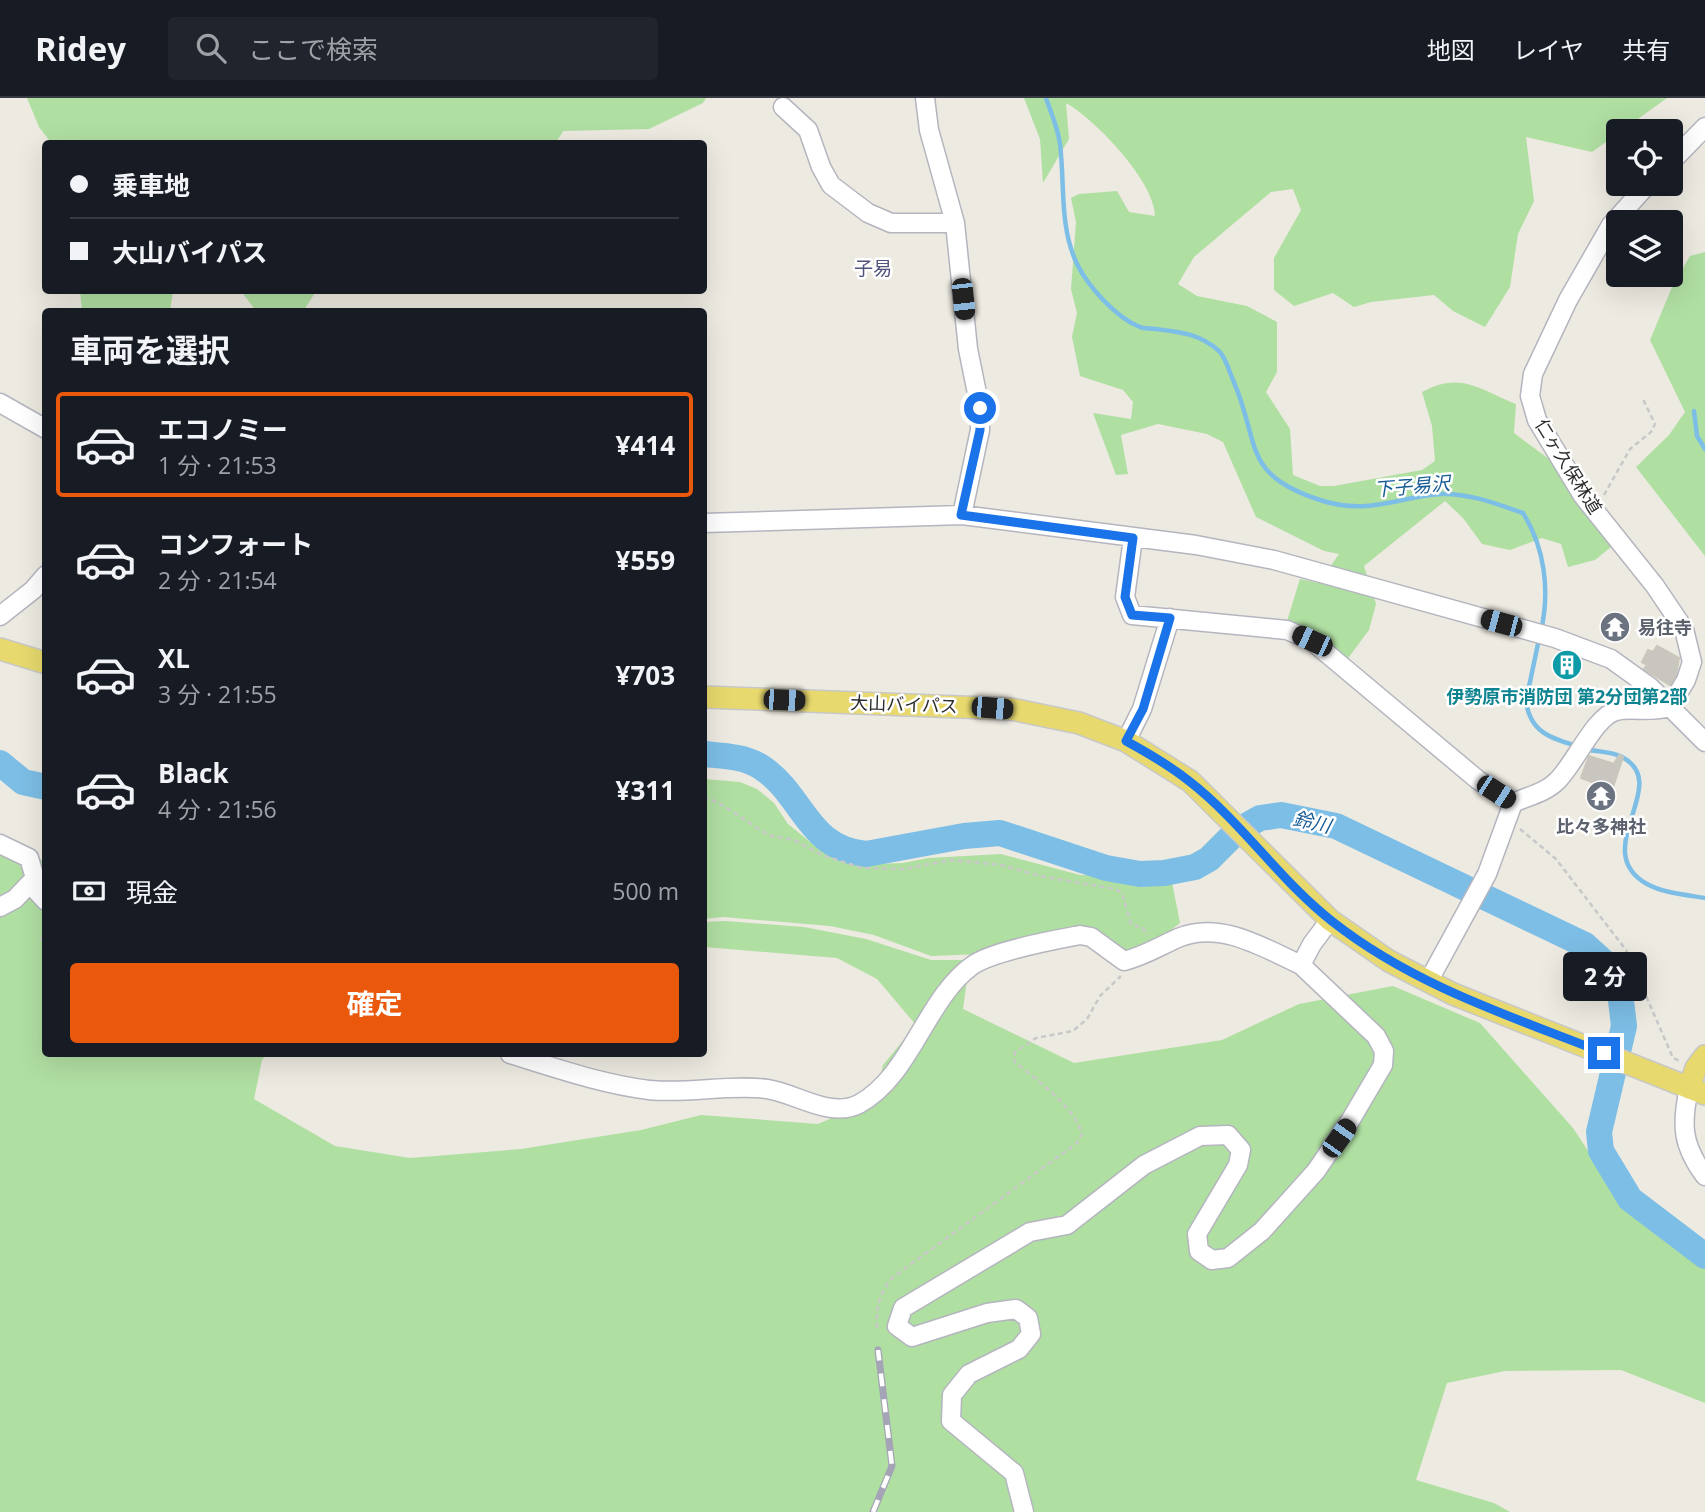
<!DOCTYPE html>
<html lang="ja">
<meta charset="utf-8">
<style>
:root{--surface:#171b24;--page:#20242c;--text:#f1f3f6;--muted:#9ea1a6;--line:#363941;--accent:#ea580c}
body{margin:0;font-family:"Open Sans","Noto Sans JP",sans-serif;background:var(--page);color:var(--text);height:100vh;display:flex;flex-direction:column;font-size:26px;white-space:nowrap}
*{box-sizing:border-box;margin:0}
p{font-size:23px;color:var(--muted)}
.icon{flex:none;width:38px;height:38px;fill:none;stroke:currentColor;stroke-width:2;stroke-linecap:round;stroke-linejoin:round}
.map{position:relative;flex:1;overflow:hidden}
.drawer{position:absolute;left:42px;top:210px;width:665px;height:749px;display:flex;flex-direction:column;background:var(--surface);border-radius:7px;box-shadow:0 7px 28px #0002}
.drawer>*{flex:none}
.banner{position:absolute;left:42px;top:42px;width:665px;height:154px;border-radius:7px;box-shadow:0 7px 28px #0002;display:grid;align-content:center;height:154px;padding:0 28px;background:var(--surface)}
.buttons{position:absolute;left:1606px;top:21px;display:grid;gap:14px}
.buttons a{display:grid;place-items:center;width:77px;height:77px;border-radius:7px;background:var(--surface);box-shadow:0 7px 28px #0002;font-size:35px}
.end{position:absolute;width:32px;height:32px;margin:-16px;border:9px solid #1a73e8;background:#fff;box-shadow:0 0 0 4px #fff}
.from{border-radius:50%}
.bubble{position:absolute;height:49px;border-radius:7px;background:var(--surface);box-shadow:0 7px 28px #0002;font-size:23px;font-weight:700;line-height:49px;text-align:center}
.car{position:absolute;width:21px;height:42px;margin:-21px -10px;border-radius:9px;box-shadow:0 0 5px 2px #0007;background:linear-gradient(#222 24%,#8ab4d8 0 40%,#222 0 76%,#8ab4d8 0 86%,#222 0)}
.banner b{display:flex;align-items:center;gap:24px;height:66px;font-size:26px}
.banner b+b{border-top:2px solid var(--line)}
.banner i{width:18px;height:18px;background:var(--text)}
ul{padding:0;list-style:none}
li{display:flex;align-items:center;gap:21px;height:105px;margin:0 14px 10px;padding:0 14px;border:4px solid transparent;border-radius:7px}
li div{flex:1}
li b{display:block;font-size:26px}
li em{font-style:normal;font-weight:700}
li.active{border-color:var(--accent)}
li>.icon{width:63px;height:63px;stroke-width:1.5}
h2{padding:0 28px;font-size:32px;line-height:84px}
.pay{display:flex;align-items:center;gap:18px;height:77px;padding:0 28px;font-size:26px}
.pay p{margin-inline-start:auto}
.action{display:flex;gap:14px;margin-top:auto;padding:14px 28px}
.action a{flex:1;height:80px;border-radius:7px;background:var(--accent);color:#fff;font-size:28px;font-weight:700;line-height:80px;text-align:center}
header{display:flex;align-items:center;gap:42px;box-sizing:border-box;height:98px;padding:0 35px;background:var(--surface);border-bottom:2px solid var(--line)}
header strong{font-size:33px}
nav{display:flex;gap:38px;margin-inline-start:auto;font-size:24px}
.search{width:490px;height:63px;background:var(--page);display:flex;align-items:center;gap:18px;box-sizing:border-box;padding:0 24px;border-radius:7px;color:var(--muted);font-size:26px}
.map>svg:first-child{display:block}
.green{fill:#b0dfa2}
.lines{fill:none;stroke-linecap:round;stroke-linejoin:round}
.stream{stroke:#7dbee6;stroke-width:4.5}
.river{stroke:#7dbee6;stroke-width:26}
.building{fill:#c9c6c0;stroke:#c9c6bb;stroke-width:2}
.minor-casing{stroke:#b4b5bf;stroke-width:21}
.major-casing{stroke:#c8c8c8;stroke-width:24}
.path{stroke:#c8c8c8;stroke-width:2.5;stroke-dasharray:5 3.5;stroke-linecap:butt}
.minor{stroke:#fff;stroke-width:18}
.major{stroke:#e7d96d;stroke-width:21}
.rail-casing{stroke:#a4a4b6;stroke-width:7}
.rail{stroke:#fff;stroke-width:4.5;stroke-dasharray:13;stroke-linecap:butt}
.route{stroke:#1a73e8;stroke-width:9}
.labels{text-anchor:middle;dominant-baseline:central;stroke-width:5;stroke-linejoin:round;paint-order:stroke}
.street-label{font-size:18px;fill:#2d2d2d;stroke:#fff}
.worship-label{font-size:18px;font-weight:bold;fill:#5b616d;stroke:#fff;text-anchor:start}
.culture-label{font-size:18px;font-weight:bold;fill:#0d838f;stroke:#fff}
.neighbourhood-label{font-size:19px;fill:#50537b;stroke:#fff}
.water-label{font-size:19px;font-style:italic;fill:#185c96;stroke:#fff}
</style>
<header>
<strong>Ridey</strong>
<div class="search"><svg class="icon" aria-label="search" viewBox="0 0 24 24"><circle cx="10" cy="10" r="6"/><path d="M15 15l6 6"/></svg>ここで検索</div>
<nav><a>地図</a><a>レイヤ</a><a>共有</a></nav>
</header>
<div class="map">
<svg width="1705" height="1414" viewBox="0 0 1705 1414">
<rect width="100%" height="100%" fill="#edeae1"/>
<!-- green -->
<path class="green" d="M27,0H706L703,5L649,31L563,33L556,45L52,46L39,29Z
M1024,0H1667L1592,54L1526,39L1534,103L1518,136L1510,189L1485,229L1453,213L1434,197L1371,204L1354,209L1333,195L1294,208L1274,192V160L1301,112L1293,91L1271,94L1194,159L1178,186L1197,198L1247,208L1277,224V274L1266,294L1290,331L1293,377L1320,388H1334L1422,372L1435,363L1432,328L1422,294C1460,273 1479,291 1516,306L1514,335L1549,361L1611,449L1595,462L1568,469L1561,446L1542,440L1510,452L1482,446L1463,420L1445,403L1364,468L1376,506L1369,532L1346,563L1310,532L1287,523L1300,481L1319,485L1339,456L1324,453L1256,419L1223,344L1207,336L1158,326L1121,337L1128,376L1116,377L1093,315L1131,321L1133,304L1123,292L1080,278L1072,239L1077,215L1071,191L1076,124L1071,100L1079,96L1117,93L1129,114L1155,118C1155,84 1095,21 1066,5L1069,41L1043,85L1040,41Z
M1705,154V458L1636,369L1669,337L1685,314L1650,242L1672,189L1690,158Z
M80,193V192L173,193L170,214L82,213Z
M241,193H316L303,214L256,213Z
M704,681L740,684L757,691L774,705L788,726L809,743L831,756L854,763L875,766L903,765L928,760L1001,756L1080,777L1171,779L1180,825C1161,840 1143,859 1117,854L1107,840L982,856L931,858L874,837L830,828L723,819L704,821Z
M0,741L38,758L45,766L46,956H267L262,962L254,1001L335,1048L410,1060L521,1051L641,1032L701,1017L818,1026L875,1001L883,967L916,927L877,881L837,860L704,849V824L725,823L804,829L866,841L931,862H966L967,881L963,911L1074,965L1222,942L1299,906L1393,888L1480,925L1573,1030L1625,1109L1705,1170V1305L1621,1272L1505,1273L1447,1285L1416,1382L1494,1405L1510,1414H0Z"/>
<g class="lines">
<!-- stream -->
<path class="stream" d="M1046,0C1051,15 1058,30 1060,46C1065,86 1059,128 1077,166C1088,188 1116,220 1140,229C1144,231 1151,230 1156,231C1181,234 1200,236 1219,253C1226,260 1229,273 1233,282C1261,345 1240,376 1320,402C1368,418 1396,399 1441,396C1469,395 1497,406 1523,415C1545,450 1550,493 1541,533
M1694,313L1697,338L1705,351
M1539,541L1526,603C1530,634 1550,640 1577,648
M1585,651C1597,654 1611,653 1622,659C1674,686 1587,752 1647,786C1663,795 1687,797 1705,800"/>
<!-- river -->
<path class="river" d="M704,656C723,658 744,658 761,669C804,697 806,750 866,756L964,738L1000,735L1106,770L1140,776L1164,775L1195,769L1209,761L1237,733L1260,720L1281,717L1336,728L1585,847L1607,867L1620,894L1624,928L1599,1034L1601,1053L1630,1101L1705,1158
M0,665L23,684L46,689"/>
</g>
<!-- building -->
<path class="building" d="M1657,548L1679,560L1676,577L1670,587L1644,571L1647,567L1642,564L1648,552L1653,554Z
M1619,657L1623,659L1610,698L1604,708L1591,700L1600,687L1581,680L1589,658L1614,666Z"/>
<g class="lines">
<!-- minor casing -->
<g class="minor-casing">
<path id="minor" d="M925,0L929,32L955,125L968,251L980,310V332L962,417
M783,9L808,32L821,69L831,87L868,115L891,125H955
M1671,64L1705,29
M0,305L46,331
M704,425L962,417L1196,447L1274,462L1555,540L1611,561L1650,589L1705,644
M1133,440L1125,499L1132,517L1287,532L1312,543L1478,682L1513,705
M0,518L33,492L46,477
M1126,643L1142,611L1170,520
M0,746L29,760L35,780L15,801L0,809
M31,787L46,803
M1428,884L1487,776L1513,705C1528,698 1545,695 1557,683C1574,667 1595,618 1616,613C1631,609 1649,615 1670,609L1686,582L1692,564L1684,531L1655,488L1583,398L1537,322L1530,298L1533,276L1568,202L1611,127L1648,86
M510,956C556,970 601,986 649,992C687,996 731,986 767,991C796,995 830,1021 859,1006C911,978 926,900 973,867C993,853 1054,842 1080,837L1091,839L1124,863C1144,858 1160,848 1178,840C1220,822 1264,850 1301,867
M1689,990C1681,1027 1682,1047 1705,1078
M1024,1414L1014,1375L951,1323L952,1297L969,1276L1019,1251L1031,1236L1028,1220L1016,1211L987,1215L912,1239L897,1228L903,1210L1030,1134L1067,1127L1144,1067L1200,1038L1228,1037L1241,1052L1238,1067L1197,1136L1199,1153L1212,1162L1228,1160L1262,1133L1316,1073L1350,1023L1383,967L1384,953L1376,938L1301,867L1312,846L1330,822"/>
</g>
<!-- major casing -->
<g class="major-casing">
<path id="major" d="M0,551L46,565
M704,599L1011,611L1079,625L1126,643L1190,683L1330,822L1389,863L1453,896L1705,996
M1689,990L1696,970L1705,958"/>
</g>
<!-- path -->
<path class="path" d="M1604,397L1630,351L1651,334L1655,326L1643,301
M704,698L724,708L768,737L794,742L822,757L862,770L903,771L951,762L1001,767L1040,778L1115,791L1122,795L1131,826L1143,830L1147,838
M1520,731L1556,761L1626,852L1673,960L1680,963
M40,842L46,835
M877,1230C876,1209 879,1196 892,1180L1077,1045L1082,1036C1075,1009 1035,981 1014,963L1015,954L1036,940L1073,933L1087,921L1100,898L1121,878"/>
<!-- minor -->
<use href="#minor" class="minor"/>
<!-- major -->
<use href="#major" class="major"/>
<!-- rail casing -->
<g class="rail-casing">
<path id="rail" d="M873,1414L892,1368L878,1252"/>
</g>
<!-- rail -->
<use href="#rail" class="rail"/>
</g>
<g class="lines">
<!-- route -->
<path class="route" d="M980,310V332L961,417L1133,440L1125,499L1132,517L1170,520L1143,611L1126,643C1148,655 1169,667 1189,683C1242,724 1280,783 1333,824C1413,887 1510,918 1604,955"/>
</g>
<!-- icons -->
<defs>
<g id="temple-disc" transform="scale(1.575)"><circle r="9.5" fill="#6b7280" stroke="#fff"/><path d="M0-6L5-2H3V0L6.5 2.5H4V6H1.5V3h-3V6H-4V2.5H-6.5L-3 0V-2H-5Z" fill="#fff"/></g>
<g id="building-disc" transform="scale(1.575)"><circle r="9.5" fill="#0f9aa8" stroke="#fff"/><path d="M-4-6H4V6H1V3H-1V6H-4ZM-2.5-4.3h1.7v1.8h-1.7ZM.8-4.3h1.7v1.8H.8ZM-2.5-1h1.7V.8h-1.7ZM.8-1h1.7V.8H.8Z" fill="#fff"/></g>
</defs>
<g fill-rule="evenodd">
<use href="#temple-disc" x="1615" y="529"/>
<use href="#building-disc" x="1567" y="567"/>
<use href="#temple-disc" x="1601" y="698"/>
</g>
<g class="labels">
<!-- street labels -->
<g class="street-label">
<text transform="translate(1569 368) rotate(58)">仁ヶ久保林道</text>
<text transform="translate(904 606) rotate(2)">大山バイパス</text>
</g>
<!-- worship labels -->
<g class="worship-label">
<text x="1638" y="529">易往寺</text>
<text x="1601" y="728" text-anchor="middle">比々多神社</text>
</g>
<!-- culture labels -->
<g class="culture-label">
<text x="1567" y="598">伊勢原市消防団 第2分団第2部</text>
</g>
<!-- neighbourhood labels -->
<g class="neighbourhood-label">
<text x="873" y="170">子易</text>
</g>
<!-- water labels -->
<g class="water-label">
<text transform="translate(1412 388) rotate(-5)">下子易沢</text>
<text transform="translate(1312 724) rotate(13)">鈴川</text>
</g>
</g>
</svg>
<div class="buttons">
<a><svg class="icon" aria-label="locate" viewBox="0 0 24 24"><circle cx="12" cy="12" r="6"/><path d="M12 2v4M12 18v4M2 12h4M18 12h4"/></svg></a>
<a><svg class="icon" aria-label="layers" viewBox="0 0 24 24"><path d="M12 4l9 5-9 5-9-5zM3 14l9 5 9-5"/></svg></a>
</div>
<i class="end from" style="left:980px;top:310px"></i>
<i class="end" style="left:1604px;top:955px"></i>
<div class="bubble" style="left:1563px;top:854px;width:84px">2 分</div>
<i class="car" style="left:963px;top:201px;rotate:174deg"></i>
<i class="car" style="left:1501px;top:525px;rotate:285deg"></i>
<i class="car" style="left:1312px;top:543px;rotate:295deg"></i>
<i class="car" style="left:784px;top:602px;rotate:92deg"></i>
<i class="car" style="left:992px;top:610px;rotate:95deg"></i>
<i class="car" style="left:1496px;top:694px;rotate:123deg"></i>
<i class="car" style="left:1339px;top:1040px;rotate:35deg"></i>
<div class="banner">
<b><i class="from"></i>乗車地</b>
<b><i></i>大山バイパス</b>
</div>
<section class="drawer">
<h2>車両を選択</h2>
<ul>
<li class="active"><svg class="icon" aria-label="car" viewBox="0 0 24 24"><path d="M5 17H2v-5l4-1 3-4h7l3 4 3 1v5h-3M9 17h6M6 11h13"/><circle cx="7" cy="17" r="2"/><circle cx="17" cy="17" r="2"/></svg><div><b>エコノミー</b><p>1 分 · 21:53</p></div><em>¥414</em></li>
<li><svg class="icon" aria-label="car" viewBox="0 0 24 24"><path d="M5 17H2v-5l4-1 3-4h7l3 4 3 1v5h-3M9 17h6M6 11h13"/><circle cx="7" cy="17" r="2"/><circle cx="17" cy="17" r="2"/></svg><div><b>コンフォート</b><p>2 分 · 21:54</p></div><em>¥559</em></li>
<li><svg class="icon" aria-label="car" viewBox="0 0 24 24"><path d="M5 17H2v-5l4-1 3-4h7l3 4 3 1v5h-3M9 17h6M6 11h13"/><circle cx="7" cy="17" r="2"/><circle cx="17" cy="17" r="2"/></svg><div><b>XL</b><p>3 分 · 21:55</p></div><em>¥703</em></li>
<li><svg class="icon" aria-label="car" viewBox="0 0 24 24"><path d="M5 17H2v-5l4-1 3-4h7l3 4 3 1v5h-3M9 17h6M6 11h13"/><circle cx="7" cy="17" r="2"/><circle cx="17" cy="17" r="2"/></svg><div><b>Black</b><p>4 分 · 21:56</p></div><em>¥311</em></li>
</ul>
<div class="pay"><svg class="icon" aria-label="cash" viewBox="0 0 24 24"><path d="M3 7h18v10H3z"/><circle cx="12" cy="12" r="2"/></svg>現金<p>500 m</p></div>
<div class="action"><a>確定</a></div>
</section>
</div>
